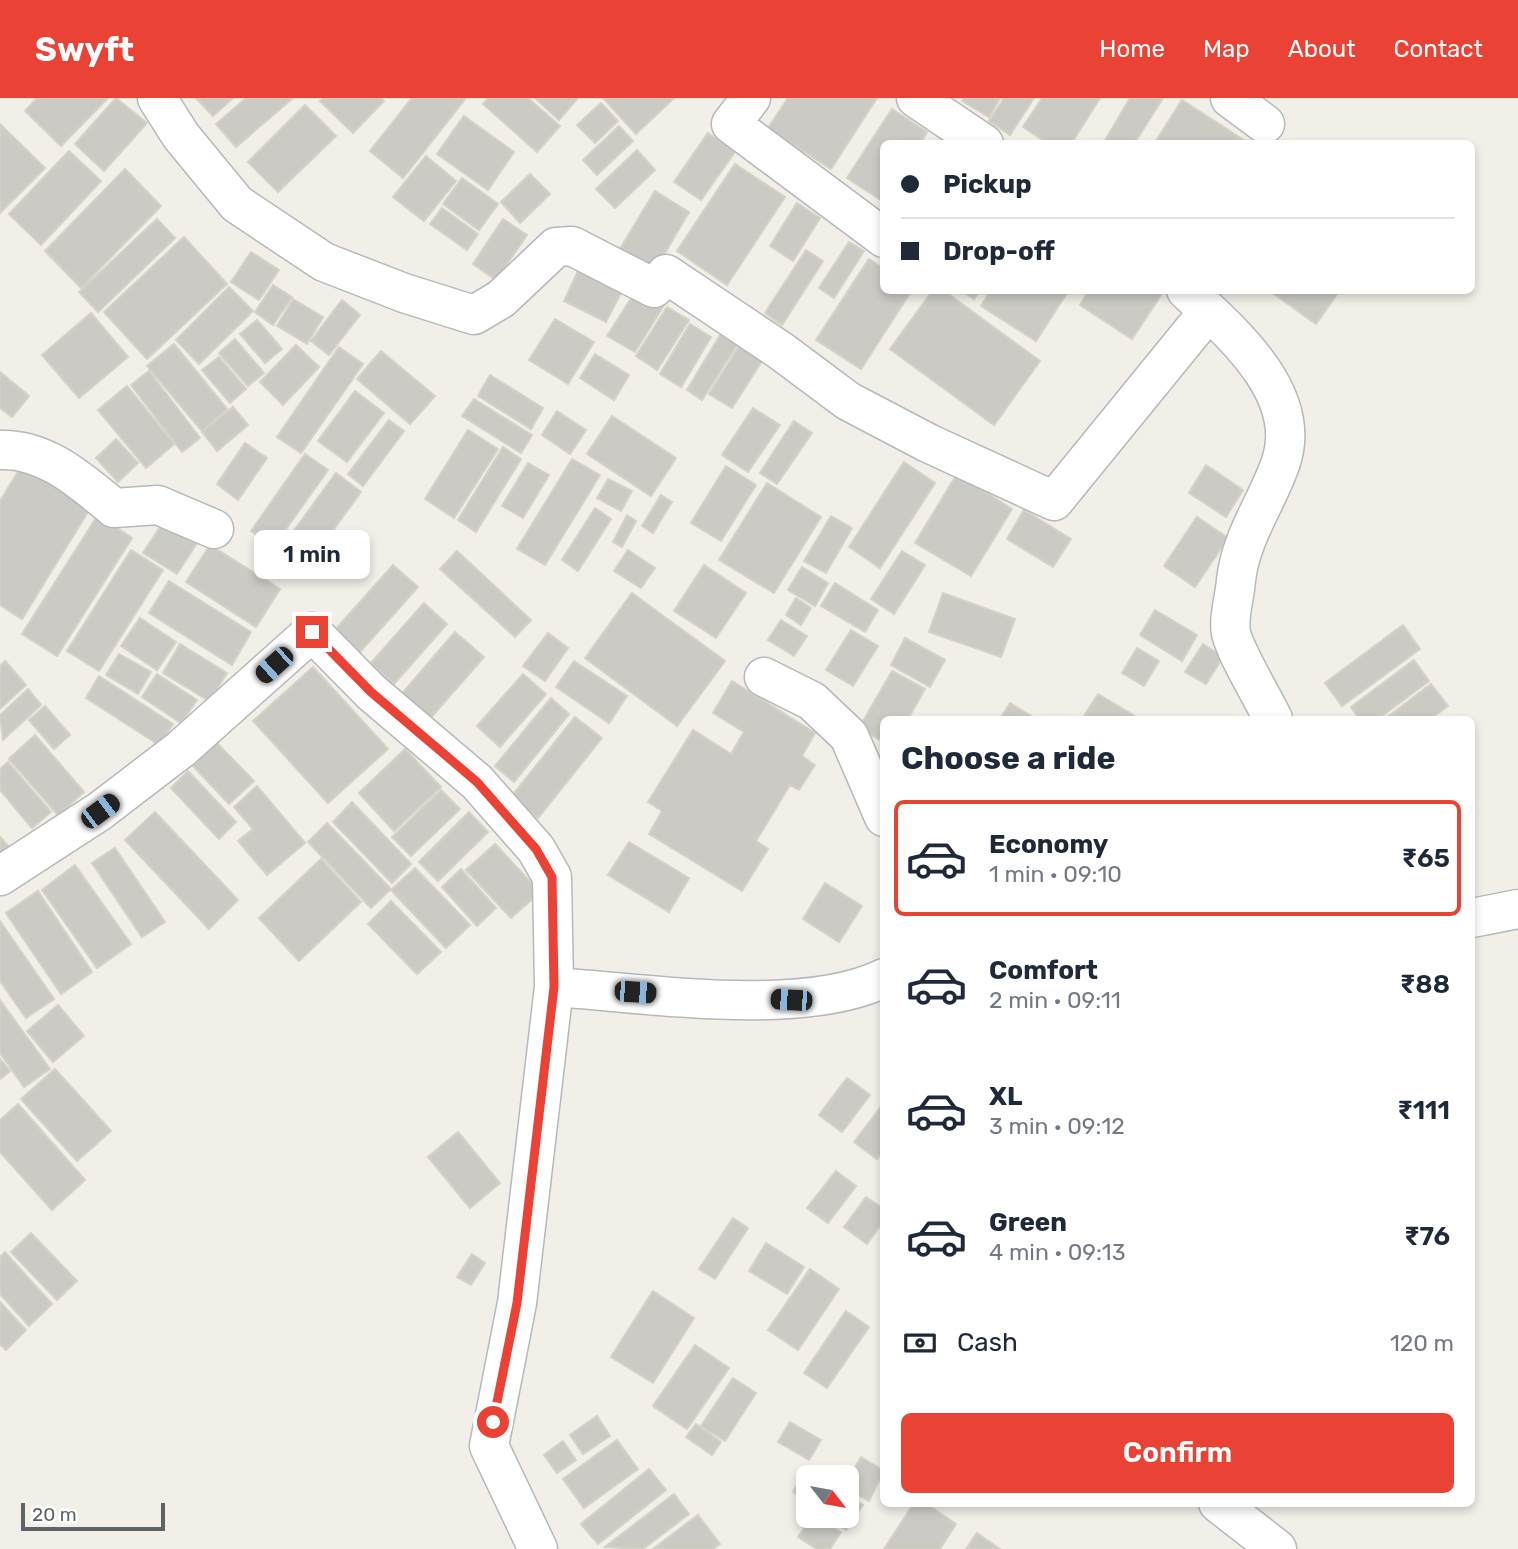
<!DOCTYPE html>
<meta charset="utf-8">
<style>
:root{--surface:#fff;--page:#f2f2f3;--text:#1f2937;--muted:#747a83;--line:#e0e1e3;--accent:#ea4335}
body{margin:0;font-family:Rubik,sans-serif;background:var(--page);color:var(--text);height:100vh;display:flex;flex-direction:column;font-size:26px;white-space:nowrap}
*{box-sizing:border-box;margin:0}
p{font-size:23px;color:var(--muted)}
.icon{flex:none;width:38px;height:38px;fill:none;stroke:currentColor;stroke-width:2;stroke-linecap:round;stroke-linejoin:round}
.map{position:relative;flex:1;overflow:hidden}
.panel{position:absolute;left:880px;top:618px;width:595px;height:791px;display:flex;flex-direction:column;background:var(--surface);border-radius:10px;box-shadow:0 4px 10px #0003}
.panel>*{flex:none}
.banner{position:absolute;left:880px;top:42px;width:595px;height:154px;border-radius:10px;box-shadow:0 4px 10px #0003;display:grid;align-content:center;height:154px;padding:0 21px;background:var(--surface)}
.needle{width:46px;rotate:121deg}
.controls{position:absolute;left:796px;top:1367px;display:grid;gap:14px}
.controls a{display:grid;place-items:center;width:63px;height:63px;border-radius:10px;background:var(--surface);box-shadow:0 4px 10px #0003;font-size:35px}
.scale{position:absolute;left:21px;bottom:18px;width:144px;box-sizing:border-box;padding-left:7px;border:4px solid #5f6368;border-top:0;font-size:19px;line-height:24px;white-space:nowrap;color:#5f6368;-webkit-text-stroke:5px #fff;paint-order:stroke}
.end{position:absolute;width:32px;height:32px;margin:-16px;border:9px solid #ea4335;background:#fff;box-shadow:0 0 0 4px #fff}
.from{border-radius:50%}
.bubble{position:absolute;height:49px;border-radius:10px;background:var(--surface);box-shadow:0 4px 10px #0003;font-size:23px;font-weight:600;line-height:49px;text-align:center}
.car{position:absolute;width:21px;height:42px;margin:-21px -10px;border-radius:9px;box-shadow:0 0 5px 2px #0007;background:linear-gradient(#222 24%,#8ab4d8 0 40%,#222 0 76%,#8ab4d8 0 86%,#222 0)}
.banner b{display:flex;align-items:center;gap:24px;height:66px;font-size:26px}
.banner b+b{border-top:2px solid var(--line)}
.banner i{width:18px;height:18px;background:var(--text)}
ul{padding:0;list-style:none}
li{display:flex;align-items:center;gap:21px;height:116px;margin:0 14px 10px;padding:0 7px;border:4px solid transparent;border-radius:10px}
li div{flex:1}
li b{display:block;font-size:26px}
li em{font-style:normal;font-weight:600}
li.on{border-color:var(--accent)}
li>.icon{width:63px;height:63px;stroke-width:1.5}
h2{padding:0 21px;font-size:32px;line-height:84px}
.pay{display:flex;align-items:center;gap:18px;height:77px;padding:0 21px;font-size:26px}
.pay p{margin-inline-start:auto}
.primary-button{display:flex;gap:14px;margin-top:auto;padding:14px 21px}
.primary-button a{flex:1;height:80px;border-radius:10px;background:var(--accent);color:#fff;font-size:28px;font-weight:600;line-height:80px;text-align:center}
header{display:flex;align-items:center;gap:42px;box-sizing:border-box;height:98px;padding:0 35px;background:var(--accent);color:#fff}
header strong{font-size:33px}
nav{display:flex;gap:38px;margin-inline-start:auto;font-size:24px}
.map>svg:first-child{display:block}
.building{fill:#cccac5;stroke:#d6d1c6;stroke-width:2}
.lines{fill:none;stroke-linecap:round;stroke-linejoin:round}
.minor-casing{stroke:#b5b8bc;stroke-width:41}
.minor{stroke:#fff;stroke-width:38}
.route{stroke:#ea4335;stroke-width:9}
</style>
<header>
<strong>Swyft</strong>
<nav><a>Home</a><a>Map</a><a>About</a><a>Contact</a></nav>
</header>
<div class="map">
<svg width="1518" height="1451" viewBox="0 0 1518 1451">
<rect width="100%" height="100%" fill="#f1efe8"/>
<!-- building -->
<path class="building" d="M37,0H108L61,48L25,13Z
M116,0L147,25L104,73L75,46Z
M196,0H233L213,18Z
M246,0H293L236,49L216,26Z
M324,0H381L384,3L353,35L320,3Z
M412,0H466L403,80L370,53Z
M488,0H528L560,28L537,54L483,6Z
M535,0H578L559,22Z
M603,0H674L636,36Z
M788,0H877L831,71L768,30Z
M964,0H1000L989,19L962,3Z
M1004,0H1034L1010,37L989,23Z
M1042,0H1100L1071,46H1049L1023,29Z
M1130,0H1163L1134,46H1103Z
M1182,2L1250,46H1154Z
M601,5L618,23L595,45L577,27Z
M305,7L336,38L278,94L248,64Z
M892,11L927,34L920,46H884L882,103L847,80Z
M464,18L514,54L488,92L437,56Z
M0,26L45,70L0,115Z
M619,28L633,43L597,77L583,62Z
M708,35L735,54L701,102L674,84Z
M637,52L655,72L615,110L596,91Z
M69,53L101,83L41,147L9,116Z
M426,58L456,83L424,123L393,99Z
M735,66L785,99L727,187L677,153Z
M125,71L161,108L81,190L45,153Z
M530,76L550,96L520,125L501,104Z
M462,80L498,106L479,132L443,106Z
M655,93L689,114L651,179L615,159Z
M797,105L820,120L793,163L770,148Z
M442,110L478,136L467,152L430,126Z
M157,121L175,140L98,214L79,194Z
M503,121L527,137L496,182L473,166Z
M184,139L227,186L147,261L104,214Z
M849,144L864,153L834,200L819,190Z
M806,152L823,163L782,227L765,215Z
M251,154L279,172L259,202L231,184Z
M869,161L884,171V192H912L861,271L816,242Z
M578,173L621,195L606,224L564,203Z
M273,187L292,199L273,227L255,214Z
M229,189L253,213L199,266L176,242Z
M637,191L664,207L635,254L607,238Z
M933,192H943L1040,263L994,327L890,251Z
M961,192H980L974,201Z
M991,192H1069L1036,243L981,208Z
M1089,192H1154L1161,197L1132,241L1080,207Z
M1276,192H1340L1316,226L1274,196Z
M293,201L323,219L307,246L277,228Z
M342,202L360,217L329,257L311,243Z
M667,209L689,222L657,272L636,258Z
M91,215L128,259L79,300L42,257Z
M555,221L594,244L568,286L529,262Z
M257,222L282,251L265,265L240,236Z
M690,226L711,239L681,289L660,276Z
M723,232L740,242L702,302L687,292Z
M235,241L264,275L248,288L219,255Z
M741,245L764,260L732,310L709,296Z
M174,246L227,311L202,333L147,268Z
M296,247L319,269L283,307L260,284Z
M339,249L363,266L301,355L277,339Z
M381,253L435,298L410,326L357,281Z
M595,256L629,277L614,302L580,280Z
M219,259L246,291L230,305L202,272Z
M149,273L200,340L182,354L131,287Z
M0,274L29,298L12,319L0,310Z
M490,277L543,310L531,331L478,298Z
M127,288L174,346L146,370L98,312Z
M355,293L384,315L347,364L318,343Z
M474,301L532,337L521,355L462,318Z
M233,309L248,327L217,353L202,334Z
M753,310L780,327L748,374L722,357Z
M557,313L586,332L570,356L542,337Z
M612,318L676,360L651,398L587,356Z
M389,322L404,333L363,388L348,376Z
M794,323L812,335L777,386L760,375Z
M468,332L498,351L454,420L425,401Z
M116,341L138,365L118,384L96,360Z
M245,345L267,360L238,402L217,386Z
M503,349L521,361L476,434L458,422Z
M305,356L328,372L274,448L251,433Z
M26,361L94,404L22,521L0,507V403Z
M572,361L600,377L545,467L517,451Z
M904,364L935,385L880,470L849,449Z
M528,365L549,377L523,420L502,408Z
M1206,367L1243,392L1226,419L1189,395Z
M726,368L756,387L721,443L691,425Z
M336,375L361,394L304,472L279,453Z
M957,376L1012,411L971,478L915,445Z
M608,381L632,393L621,413L597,400Z
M767,385L821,419L774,495L719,462Z
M661,397L672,404L653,435L642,428Z
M595,410L611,421L578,473L562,462Z
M1024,412L1071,441L1053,469L1007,441Z
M98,417L132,440L57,558L22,536Z
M168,417L201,439L177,476L143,455Z
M627,417L636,423L622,449L613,444Z
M831,418L852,430L826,475L804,463Z
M1197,419L1228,440L1195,489L1164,468Z
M210,447L280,491L256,529L186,484Z
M131,452L163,472L99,573L67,553Z
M628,452L655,470L641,490L614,473Z
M457,453L531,522L515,539L440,471Z
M902,453L925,467L894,516L871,501Z
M393,467L418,489L360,554L335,532Z
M704,467L746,495L716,540L674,513Z
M802,469L828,485L815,508L788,492Z
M169,483L251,534L232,567L149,515Z
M835,485L878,512L865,534L821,508Z
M632,495L725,563L677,628L585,560Z
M943,495L1015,521L1001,559L929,534Z
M796,500L811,510L801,527L786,517Z
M424,505L447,526L394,586L371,565Z
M1155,512L1197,537L1182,563L1140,537Z
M140,520L176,544L157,572L121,548Z
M781,522L807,538L794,558L768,542Z
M1403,527L1420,551L1342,608L1325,585Z
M851,532L878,548L853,588L826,572Z
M455,534L484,559L427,624L399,599Z
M548,535L568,550L545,583L523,568Z
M905,540L945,562L930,589L891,567Z
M180,546L227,575L209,603L163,575Z
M1203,546L1223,559L1206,586L1185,574Z
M1137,550L1159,563L1144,588L1122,575Z
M119,556L151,574L138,596L106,577Z
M1414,562L1429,583L1378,621H1359L1351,609Z
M5,563L26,587L0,611V568Z
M574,563L627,598L609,625L556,589Z
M313,569L388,651L328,705L253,623Z
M892,573L925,591L908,621H884V644L859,630Z
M157,576L197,602L181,625L142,599Z
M523,576L546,596L500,649L477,628Z
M99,578L173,626L159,647L86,600Z
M732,583L815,635L802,658L815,667L799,692L790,687L756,743L768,751L742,793L649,736L662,713L648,704L693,632L731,656L744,634L713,615Z
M1431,586L1448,608L1430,621H1385Z
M28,591L41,607L3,642L0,617Z
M1098,596L1140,621H1082Z
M551,600L569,616L514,684L495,668Z
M1010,605L1036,621H1000Z
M45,608L70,637L54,651L29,622Z
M575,619L602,640L538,720L511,699Z
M35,637L84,694L58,717L9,661Z
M215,643L254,683L229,706L191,666Z
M405,651L441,689L394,733L359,695Z
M8,664L51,714L32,730L0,692V671Z
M188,673L236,724L219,741L171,690Z
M257,688L305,745L267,777L238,743L253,731L234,709Z
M441,692L460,711L411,758L392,739Z
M352,704L411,766L392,785L333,724Z
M155,714L238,802L209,831L125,742Z
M469,714L488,734L438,783L419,764Z
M327,725L391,791L371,810L308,744Z
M0,739L11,751L0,760Z
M629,744L689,780L669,814L608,777Z
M495,746L540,794L511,820L466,772Z
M115,750L165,824L142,839L92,765Z
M321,761L361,804L299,863L259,820Z
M75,767L131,846L97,870L42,792Z
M415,770L470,827L446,850L391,792Z
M461,771L496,810L477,828L442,789Z
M825,785L862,808L839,844L803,821Z
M38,793L92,874L61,896L6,815Z
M391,803L441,854L417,876L368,826Z
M0,823L54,901L26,920L0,883Z
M0,902L50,971L24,989L0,955Z
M58,907L84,938L53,964L27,933Z
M0,961L10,973L0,981Z
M55,971L111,1033L77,1063L21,1001Z
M847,980L870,997L842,1034L819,1017Z
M18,1006L85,1082L52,1112L0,1054V1022Z
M880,1010L884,1013V1052L877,1061L854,1044Z
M458,1034L500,1085L470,1110L428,1059Z
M836,1073L856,1088L828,1125L807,1110Z
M866,1099L884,1111V1122L867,1146L844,1129Z
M733,1120L748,1130L715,1181L699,1171Z
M31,1135L77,1183L57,1202L11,1154Z
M766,1145L804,1169L787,1196L749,1173Z
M5,1154L52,1206L29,1228L0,1196V1159Z
M472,1156L485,1165L471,1187L457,1179Z
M810,1171L839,1191L798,1252L768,1232Z
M653,1193L694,1220L653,1285L611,1259Z
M0,1204L26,1232L6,1252L0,1246Z
M846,1213L869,1229L827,1290L804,1275Z
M695,1247L729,1270L687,1331L653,1308Z
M733,1280L756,1295L725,1343L701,1328Z
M597,1318L610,1338L583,1356L570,1337Z
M790,1324L821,1342L809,1362L778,1344Z
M696,1326L721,1344L712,1357L686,1339Z
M617,1342L638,1371L584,1410L563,1381Z
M563,1343L576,1362L557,1375L544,1357Z
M861,1359L884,1373L869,1403L847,1390V1382Z
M807,1369L823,1379H808V1403L793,1394Z
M649,1371L666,1392L598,1446L581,1426Z
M674,1396L689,1416L643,1451L605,1449Z
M847,1397L863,1407L846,1432L823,1418H847Z
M914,1405H925L956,1426L940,1451H884Z
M698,1417L720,1446L713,1451H653Z
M813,1418L841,1434L830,1451H817L798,1439Z
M977,1435L1000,1451H966Z"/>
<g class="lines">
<!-- minor casing -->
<g class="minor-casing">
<path id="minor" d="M157,0L181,38L237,106L324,164L404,195L474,217L501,201L556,149L572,148L654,190L666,176L781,253L848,303L928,345L1054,403L1208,214
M751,0L731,26L884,140
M916,0L984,46
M1230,0L1265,26
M1186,192C1230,233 1304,295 1281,364C1267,405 1241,438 1236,482C1235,498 1228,520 1231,535C1235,554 1264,602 1273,621
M0,352C45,350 81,383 114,410L158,407L214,431
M764,579L812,603L849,638L884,719
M0,778L100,713L181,651L312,534L371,594L477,684L536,751L552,779L554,889L517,1205L489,1348L538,1451
M1472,820L1518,811
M554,889C646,895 802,920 884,880
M1218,1405L1277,1451"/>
</g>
<!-- minor -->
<use href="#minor" class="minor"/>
</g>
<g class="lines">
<!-- route -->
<path class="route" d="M312,534L371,594L477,684L536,751L552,779L554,889L517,1205L493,1324"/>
</g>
</svg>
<div class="controls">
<a><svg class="needle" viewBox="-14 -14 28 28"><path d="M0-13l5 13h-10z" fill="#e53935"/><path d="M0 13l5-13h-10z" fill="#747a83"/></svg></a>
</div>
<div class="scale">20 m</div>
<i class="end from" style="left:493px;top:1324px"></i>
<i class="end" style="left:312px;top:534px"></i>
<div class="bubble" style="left:254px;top:432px;width:116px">1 min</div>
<i class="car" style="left:274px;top:567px;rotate:228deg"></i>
<i class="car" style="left:100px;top:713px;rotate:53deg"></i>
<i class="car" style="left:635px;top:894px;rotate:94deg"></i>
<i class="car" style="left:791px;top:902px;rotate:273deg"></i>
<div class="banner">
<b><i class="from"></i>Pickup</b>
<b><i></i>Drop-off</b>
</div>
<section class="panel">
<h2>Choose a ride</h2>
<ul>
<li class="on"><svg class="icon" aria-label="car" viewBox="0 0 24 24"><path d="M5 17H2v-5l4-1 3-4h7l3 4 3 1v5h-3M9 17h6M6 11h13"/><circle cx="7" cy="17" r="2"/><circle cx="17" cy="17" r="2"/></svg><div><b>Economy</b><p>1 min · 09:10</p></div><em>₹65</em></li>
<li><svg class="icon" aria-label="car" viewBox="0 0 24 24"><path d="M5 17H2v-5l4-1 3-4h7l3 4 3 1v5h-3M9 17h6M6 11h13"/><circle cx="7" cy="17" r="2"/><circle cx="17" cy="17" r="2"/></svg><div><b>Comfort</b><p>2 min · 09:11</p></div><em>₹88</em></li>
<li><svg class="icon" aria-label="car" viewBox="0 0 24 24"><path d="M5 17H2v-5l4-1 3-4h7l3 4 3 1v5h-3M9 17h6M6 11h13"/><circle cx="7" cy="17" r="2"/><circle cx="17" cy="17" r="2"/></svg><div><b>XL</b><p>3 min · 09:12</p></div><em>₹111</em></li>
<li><svg class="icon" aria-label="car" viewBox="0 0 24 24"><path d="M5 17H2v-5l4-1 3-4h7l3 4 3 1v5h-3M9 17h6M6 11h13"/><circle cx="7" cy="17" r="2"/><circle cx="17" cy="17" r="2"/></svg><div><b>Green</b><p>4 min · 09:13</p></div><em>₹76</em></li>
</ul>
<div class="pay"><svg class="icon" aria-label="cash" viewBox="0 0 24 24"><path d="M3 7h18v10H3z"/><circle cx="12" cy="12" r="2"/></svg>Cash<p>120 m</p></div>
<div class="primary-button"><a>Confirm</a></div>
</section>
</div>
